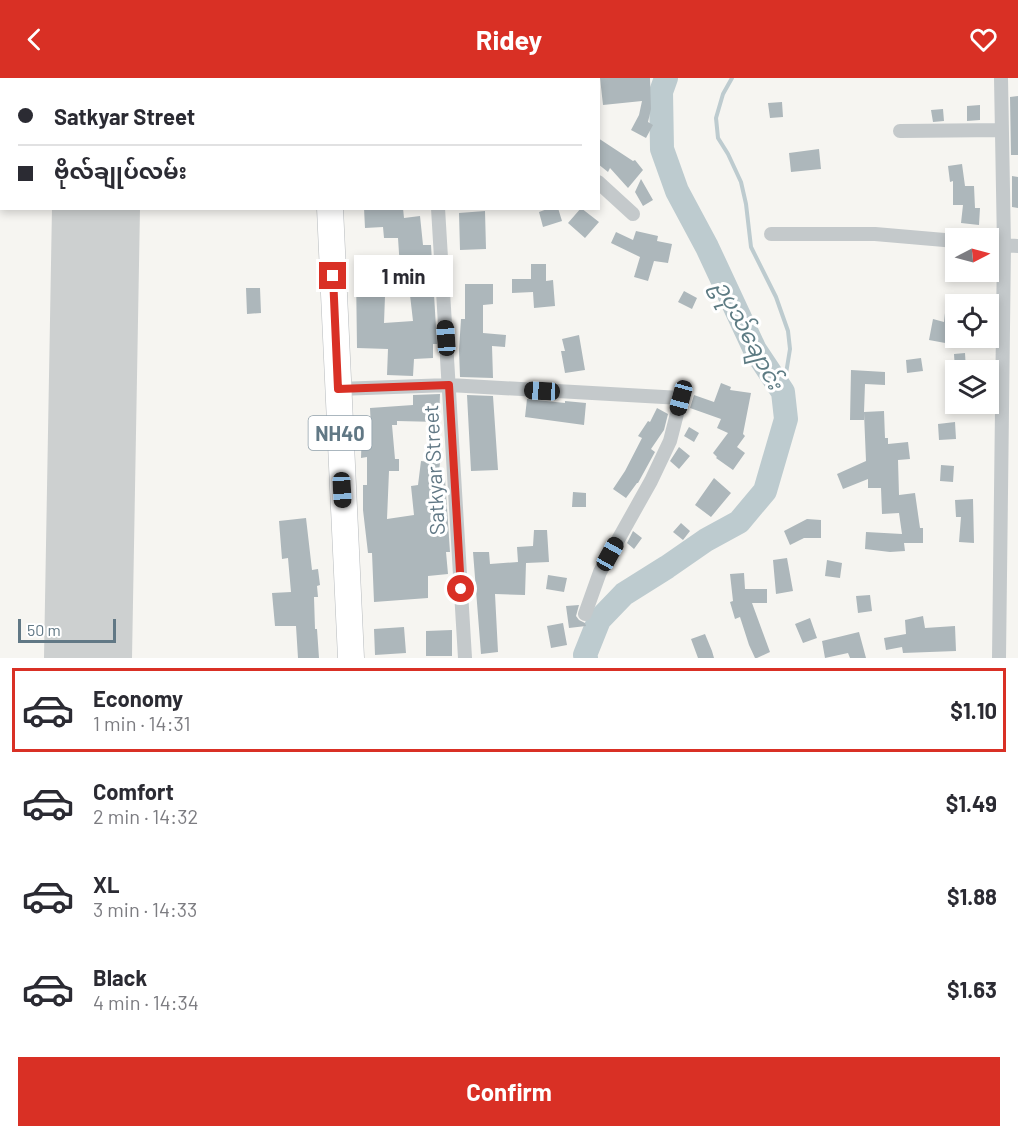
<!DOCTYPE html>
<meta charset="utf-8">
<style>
:root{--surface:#fff;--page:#f7f7f7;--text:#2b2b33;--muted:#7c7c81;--line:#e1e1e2;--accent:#d93025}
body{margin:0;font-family:Barlow,"Noto Sans Myanmar",sans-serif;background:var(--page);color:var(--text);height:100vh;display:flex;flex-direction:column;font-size:22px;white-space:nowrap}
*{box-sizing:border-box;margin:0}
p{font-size:20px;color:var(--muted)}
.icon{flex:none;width:33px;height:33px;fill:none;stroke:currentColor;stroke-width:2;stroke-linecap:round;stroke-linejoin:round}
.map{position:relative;height:580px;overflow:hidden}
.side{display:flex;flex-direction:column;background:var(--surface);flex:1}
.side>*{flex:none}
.banner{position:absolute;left:0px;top:0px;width:600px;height:132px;box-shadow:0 3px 9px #0003;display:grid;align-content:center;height:132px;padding:0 18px;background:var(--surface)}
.needle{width:39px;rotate:84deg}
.buttons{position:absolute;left:945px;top:150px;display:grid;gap:12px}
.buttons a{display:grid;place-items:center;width:54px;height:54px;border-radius:0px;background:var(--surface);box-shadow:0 3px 9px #0003;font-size:30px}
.scale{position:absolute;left:18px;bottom:15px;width:98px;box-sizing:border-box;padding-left:6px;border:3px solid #617885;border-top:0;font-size:16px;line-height:21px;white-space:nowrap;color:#617885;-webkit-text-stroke:4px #fff;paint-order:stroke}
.end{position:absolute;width:27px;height:27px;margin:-14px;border:8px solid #d93025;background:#fff;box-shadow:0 0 0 3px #fff}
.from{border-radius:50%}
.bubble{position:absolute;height:42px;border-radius:0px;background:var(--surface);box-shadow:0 3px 9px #0003;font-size:20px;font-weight:700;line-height:42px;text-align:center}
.car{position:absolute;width:18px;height:36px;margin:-18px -9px;border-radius:8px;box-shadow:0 0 4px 2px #0007;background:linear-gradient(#222 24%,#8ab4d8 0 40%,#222 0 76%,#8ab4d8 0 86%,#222 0)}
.banner b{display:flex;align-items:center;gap:21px;height:57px;font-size:22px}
.banner b+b{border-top:2px solid var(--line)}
.banner i{width:15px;height:15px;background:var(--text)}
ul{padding:10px 0 0;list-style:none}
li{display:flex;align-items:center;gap:18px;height:84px;margin:0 12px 9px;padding:0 6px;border:3px solid transparent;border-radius:0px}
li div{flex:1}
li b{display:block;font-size:22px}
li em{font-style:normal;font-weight:700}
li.on{border-color:var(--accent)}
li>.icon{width:54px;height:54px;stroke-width:1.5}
.action{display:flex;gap:12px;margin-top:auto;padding:12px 18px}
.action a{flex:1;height:69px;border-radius:0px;background:var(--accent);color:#fff;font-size:24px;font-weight:700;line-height:69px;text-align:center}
header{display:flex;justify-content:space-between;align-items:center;height:78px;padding:0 18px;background:var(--accent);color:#fff;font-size:27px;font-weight:700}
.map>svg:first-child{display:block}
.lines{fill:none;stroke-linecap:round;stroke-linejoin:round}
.stream{stroke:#bdcbcf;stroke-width:4}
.river{stroke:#bdcbcf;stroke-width:24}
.runway{stroke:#cdd0d0;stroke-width:88}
.building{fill:#adb7bb}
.highway-casing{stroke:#b6babd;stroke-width:27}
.street{stroke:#c4c9cb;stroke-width:14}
.highway{stroke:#fff;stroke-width:26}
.route{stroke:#d93025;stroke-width:8}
.labels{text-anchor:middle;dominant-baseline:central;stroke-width:6;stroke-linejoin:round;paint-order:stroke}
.shield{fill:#fff;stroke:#90a0aa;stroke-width:1.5}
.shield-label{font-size:20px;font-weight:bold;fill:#617885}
.street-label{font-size:21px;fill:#617885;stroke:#fff}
.water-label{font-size:22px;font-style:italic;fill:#5d7b83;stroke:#fff}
</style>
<header><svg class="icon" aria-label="back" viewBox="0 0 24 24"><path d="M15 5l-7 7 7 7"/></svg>Ridey<svg class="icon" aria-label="heart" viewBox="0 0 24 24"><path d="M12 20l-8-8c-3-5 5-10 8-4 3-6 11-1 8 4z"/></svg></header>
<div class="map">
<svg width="1018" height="580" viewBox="0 0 1018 580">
<rect width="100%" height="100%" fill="#f6f5f1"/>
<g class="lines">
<!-- stream -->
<path class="stream" d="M732,0L723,16L716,40L718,60L728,76L741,104L746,126L751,169L776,219L788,253L790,271L783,314"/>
<!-- river -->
<path class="river" d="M586,580L585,577L599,542L624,516L667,489L706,462L739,444L765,413L786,341L783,314L755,272L707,169L677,113L662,71L661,14L666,0"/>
<!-- runway -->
<path class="runway" d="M99,2V0
M88,580L96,130"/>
</g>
<!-- building -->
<path class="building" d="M600,0H650L651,31L648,44L653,47L646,60L631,52L639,37L642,23L603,27Z
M1018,18V77H1011L1010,19Z
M782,24L783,39L770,40L768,25Z
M980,27V42L967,43V28Z
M943,31L944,43L933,44L931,32Z
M598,60L633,83L635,82L643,92L628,110L610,90L608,94L598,86Z
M819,71L821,91L791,94L789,75Z
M962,86L965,108H974L975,130H980L979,147L961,145L963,127H953V103L950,104L948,88Z
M1012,98L1018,99V130L1012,129Z
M641,101L653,122L643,128L635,114Z
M364,130H403L404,140L420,138L423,167H431L437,266H433V280L414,281L413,298L387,297L388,271L357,270L356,194L389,192L391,218H385L384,245L413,243L410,217L416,216L414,189L400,190L398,160H384L383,149L365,150Z
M550,130H558L562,143L543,149L539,134Z
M581,130L599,144L585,160L568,145Z
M485,133L486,171L460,172L459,135Z
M636,153L658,158L657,163L672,166L668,185L654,183L648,203L634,199L640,179L611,165L616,154L633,162Z
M531,186H546V203L553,202L555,228L534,230L533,214L512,215V201H531Z
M465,206H493V226L483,227V255L506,257L505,269L492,268L493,300L460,299L459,272L461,241H465Z
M246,210H260L261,235L247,236Z
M684,213L697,220L692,231L678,224Z
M945,235H956V267L929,262L933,241L944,244Z
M579,257L585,292L565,295L561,273H565L562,261Z
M965,275L966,292H955L954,276Z
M921,280L923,293L907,295L906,282Z
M851,292L885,294V307L865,306L864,334L884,333L885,360H888V366L908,364L910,381L898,382L899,417L915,415L920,450H923V465H904L905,473L890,474L865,471L866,454L902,456L899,435L882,436L881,410H868V401L843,411L837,396L866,383L864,335V342H850Z
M721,305L731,309L730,312L751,315L743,356L745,358L737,369L745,375L733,392L716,380L717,379L713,375L728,355L717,350L721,341L690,330L694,317L714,324Z
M440,316L439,344L397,343V347H392L395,381H399V393H389L387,441L414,437L411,408L418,407L421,383L440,385L438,401H445L450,474H446L448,496L428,498V520L374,524L372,475H368L363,432V407H367V379L361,380L362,350H371L370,330L413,327V317Z
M467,317L493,318L498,392L471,393Z
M527,321L565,325V323L586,325L584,347L525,339Z
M657,330L668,336L664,352L651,371L655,374L638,405H637L626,420L613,411L625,393L642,360L638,358L648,343L650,344Z
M955,344L956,361L939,362L938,346Z
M689,349L699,355L694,364L684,358Z
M679,369L690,378L679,391L670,383Z
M941,387L954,388L953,404L940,403Z
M714,400L731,415L711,439L695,427Z
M573,414L586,415V429H572Z
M973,421L974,465L959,464L961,439H956L955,422Z
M306,440L312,492L318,491L320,507L317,508L318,519H314L315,551H317L319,580H298L296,548H275L272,515L291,514L288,480L282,481L279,443Z
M807,441L821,442V460H804L790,467L784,453Z
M681,445L690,453L683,462L673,454Z
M534,452H547L549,484L526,485L525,517L495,516L498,574L481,576L473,474H489L490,486L518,484L517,469L533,468Z
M633,453L642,460L634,471L627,465Z
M787,480L793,513L776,516L773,482Z
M827,482L842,485L840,500L825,498Z
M744,495L745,511H767V525H752L770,574L757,580H755L749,567L740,539L735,541L730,524L733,523L730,496Z
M548,497L567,500L564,514L546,511Z
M870,517L872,533L858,535L856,518Z
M579,527L576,538L579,542L585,545L586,548L569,550L566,528Z
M923,538L925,550L955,548L956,573L903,575L902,569L886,572L884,560L906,556L905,542Z
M810,540L817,560L803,565L795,546Z
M563,545L567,567L551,570L547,548Z
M404,549L406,575L375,577L374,551Z
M452,552V578H426V553Z
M859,554L866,580H850L848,575L825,580L822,563Z
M705,556L712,573L714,580H698L691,561Z"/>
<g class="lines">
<!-- highway casing -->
<g class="highway-casing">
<path id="highway" d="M322,0V2
M330,130L351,580"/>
</g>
<!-- street -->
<path class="street" d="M468,0L470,2
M900,53L1002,52
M598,104L633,136
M438,130L465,580
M771,156H875L956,163
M988,166L1018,168
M338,311L449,307L681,320L670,363L651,403L600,494L585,536
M999,580L1004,167L1001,0"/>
<!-- highway -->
<use href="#highway" class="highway"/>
</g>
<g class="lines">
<!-- route -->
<path class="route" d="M333,198L338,311L449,307L461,511"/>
</g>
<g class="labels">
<!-- shield labels -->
<rect class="shield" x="308.5" y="338" width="63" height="34" rx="4.5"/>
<g class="shield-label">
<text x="340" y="355">NH40</text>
</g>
<!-- street labels -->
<g class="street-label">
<text transform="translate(433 392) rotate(-93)">Satkyar Street</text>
</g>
<!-- water labels -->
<g class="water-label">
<text transform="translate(750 256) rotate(62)">ဥပုသ်ချောင်း</text>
</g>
</g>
</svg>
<div class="buttons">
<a><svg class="needle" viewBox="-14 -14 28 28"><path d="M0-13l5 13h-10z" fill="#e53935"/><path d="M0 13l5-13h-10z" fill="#7c7c81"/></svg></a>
<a><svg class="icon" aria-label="locate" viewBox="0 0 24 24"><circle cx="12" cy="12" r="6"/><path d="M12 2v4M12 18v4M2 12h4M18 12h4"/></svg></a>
<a><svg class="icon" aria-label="layers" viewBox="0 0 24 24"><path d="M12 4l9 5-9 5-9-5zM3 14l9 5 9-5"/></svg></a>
</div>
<div class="scale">50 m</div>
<i class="end from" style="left:461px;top:511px"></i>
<i class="end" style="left:333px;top:198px"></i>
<div class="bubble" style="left:354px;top:177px;width:99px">1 min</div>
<i class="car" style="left:446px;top:260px;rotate:356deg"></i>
<i class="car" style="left:542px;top:313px;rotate:273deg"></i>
<i class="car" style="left:681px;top:320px;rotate:195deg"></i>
<i class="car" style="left:342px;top:412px;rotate:177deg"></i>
<i class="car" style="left:610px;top:476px;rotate:29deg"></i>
<div class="banner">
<b><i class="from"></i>Satkyar Street</b>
<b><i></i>ဗိုလ်ချုပ်လမ်း</b>
</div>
</div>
<section class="side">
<ul>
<li class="on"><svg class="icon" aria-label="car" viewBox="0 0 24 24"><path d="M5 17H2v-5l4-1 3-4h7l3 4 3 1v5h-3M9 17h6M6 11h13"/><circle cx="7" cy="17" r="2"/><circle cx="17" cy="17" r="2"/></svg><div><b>Economy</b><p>1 min · 14:31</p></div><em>$1.10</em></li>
<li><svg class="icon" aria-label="car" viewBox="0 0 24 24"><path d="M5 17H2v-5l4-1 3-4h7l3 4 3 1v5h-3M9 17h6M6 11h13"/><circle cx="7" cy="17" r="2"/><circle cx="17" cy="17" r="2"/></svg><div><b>Comfort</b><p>2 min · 14:32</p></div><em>$1.49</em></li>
<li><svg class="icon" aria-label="car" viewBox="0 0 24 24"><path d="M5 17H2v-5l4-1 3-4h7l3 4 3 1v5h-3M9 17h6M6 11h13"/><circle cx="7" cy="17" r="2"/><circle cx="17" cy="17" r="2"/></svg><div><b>XL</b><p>3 min · 14:33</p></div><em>$1.88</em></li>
<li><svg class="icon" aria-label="car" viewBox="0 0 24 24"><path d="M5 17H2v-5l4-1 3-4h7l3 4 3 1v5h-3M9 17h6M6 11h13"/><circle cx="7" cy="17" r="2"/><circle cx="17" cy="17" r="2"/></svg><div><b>Black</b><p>4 min · 14:34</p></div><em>$1.63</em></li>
</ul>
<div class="action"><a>Confirm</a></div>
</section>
